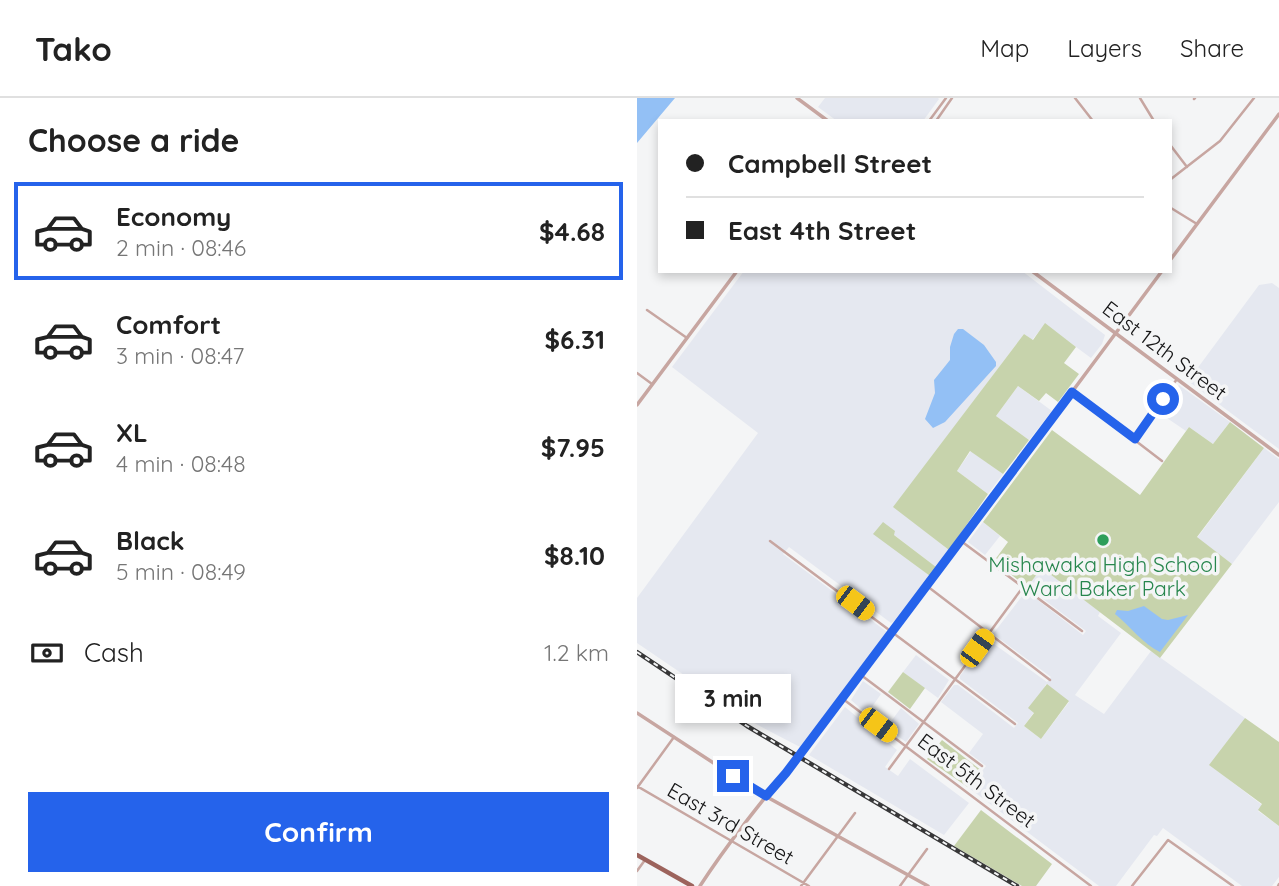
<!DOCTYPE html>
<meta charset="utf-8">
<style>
:root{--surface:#fff;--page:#f6f6f6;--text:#222;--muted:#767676;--line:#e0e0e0;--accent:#2563eb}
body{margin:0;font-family:Quicksand,sans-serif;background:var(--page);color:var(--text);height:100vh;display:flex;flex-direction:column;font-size:26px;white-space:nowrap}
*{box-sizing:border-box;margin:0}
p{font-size:23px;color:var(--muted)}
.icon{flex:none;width:38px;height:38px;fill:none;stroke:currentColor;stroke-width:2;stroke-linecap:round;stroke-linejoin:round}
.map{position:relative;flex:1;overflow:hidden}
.side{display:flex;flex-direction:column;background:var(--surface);width:637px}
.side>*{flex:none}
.banner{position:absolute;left:21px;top:21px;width:514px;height:154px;border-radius:0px;box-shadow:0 4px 10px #0003;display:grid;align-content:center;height:154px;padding:0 28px;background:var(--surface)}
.end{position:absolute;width:32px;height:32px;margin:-16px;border:9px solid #2563eb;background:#fff;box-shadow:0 0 0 4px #fff}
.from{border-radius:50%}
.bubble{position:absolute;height:49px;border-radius:0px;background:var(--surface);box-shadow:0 4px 10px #0003;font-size:23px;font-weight:700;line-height:49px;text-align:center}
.car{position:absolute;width:21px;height:42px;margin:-21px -10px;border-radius:9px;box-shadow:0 0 5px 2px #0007;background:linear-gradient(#f5c518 24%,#345 0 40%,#f5c518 0 76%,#345 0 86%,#f5c518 0)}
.banner b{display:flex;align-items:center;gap:24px;height:66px;font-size:26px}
.banner b+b{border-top:2px solid var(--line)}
.banner i{width:18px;height:18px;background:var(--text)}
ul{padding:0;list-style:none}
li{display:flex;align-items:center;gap:21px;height:98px;margin:0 14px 10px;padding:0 14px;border:4px solid transparent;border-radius:0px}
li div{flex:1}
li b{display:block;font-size:26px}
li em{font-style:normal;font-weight:700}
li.selected{border-color:var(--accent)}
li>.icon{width:63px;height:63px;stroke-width:1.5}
h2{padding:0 28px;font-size:32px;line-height:84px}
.pay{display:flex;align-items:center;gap:18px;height:77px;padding:0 28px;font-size:26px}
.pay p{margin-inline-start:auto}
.action{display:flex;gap:14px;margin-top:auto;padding:14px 28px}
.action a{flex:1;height:80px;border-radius:0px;background:var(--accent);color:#fff;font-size:28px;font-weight:700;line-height:80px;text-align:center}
header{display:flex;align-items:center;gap:42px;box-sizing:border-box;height:98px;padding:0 35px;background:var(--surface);border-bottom:2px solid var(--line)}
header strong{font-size:33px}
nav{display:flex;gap:38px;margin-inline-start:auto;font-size:24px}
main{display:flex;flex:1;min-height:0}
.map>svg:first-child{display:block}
.built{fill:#e5e8f0;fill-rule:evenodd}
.green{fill:#c7d3ac}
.water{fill:#93c0f5}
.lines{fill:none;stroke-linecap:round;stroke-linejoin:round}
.minor{stroke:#c7a6a1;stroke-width:2.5}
.tertiary{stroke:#c7a6a1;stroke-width:3.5}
.primary{stroke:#9c635c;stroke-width:4.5}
.rail-casing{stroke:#373738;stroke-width:4.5}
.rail{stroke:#f4f5f6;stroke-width:2;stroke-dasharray:5;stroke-linecap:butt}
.route{stroke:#2563eb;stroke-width:9}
.leisure-dot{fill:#2e9e5b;stroke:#f4f5f6;stroke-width:2.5}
.labels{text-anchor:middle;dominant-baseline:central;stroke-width:7;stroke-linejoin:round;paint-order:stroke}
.street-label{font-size:21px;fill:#141415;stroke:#f4f5f6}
.leisure-label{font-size:21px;fill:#27864d;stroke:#f4f5f6}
</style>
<header>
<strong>Tako</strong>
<nav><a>Map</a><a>Layers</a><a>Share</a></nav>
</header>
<main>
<section class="side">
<h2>Choose a ride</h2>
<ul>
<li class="selected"><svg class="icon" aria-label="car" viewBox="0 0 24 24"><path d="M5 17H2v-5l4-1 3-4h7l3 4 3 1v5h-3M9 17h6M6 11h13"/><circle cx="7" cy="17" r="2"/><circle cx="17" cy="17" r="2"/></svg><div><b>Economy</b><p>2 min · 08:46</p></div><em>$4.68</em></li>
<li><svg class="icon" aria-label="car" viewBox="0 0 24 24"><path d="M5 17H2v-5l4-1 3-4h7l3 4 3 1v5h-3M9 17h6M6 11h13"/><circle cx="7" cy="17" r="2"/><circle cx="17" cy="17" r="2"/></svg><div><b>Comfort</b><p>3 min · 08:47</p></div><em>$6.31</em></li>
<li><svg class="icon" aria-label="car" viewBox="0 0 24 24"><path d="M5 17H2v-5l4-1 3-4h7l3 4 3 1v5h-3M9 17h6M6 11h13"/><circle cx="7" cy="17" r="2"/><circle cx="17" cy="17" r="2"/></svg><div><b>XL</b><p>4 min · 08:48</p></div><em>$7.95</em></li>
<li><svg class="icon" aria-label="car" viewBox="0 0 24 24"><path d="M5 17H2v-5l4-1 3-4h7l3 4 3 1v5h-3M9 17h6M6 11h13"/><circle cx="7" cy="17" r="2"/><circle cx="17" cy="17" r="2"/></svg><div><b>Black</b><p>5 min · 08:49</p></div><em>$8.10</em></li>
</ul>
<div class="pay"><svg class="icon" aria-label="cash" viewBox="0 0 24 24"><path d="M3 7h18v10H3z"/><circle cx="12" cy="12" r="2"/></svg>Cash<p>1.2 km</p></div>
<div class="action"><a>Confirm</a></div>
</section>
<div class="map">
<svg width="642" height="788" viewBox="0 0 642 788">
<rect width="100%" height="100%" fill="#f4f5f6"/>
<!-- built -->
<path class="built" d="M188,0H301L302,1L286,23H200L181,9Z
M107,173H385L468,237L465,246L454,260L408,226L395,242L387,236L257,409L312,452L299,469L256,436L258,434L237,435L293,478L262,521L254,525L152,449L146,456L250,534L163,649L119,626L0,545V500L121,335L35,269Z
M635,185L642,190V351L551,283L622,187Z
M542,287L593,324L576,346L552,329L549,333L521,314Z
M381,288L415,313L392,342L359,318Z
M627,350L642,361V404L595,466L560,440Z
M334,353L366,376L351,396L320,373Z
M346,424L363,438L348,457L331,444Z
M405,470L463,514L461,518L484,535L438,597L467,616L514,553L608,620L573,667L625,707L621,713L642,728V779L635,788H605L526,730L520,738L517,737L479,788H462L332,690L349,668L332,655L346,636L304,604L317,587H321L377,630L381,625L323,581V578L350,541L410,584L414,579L356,536L389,493L446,537L449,533L390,489ZM409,586L432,604L404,641L387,628L397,614Z
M279,557L312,582L301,600L266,574Z
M226,583L244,596L230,616L214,602Z
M208,609L260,652L248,669L261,678L273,661L332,705L307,737L172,657Z
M264,610L282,626L269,644L249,630Z"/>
<!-- green -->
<path class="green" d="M408,225L439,249L427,265L442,276L421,304L409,295L402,303L381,288L359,318L392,342L366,376L333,353L320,373L351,396L312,452L256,409L387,236L396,242Z
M593,324L627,350L560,439L595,466L523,560L405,470L390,489L357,463L371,444L346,424L415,332L503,397L552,329L576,346Z
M246,424L258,433L257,437L299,469L293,478L236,436Z
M266,574L288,590L273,611L251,594Z
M410,586L432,603L404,641L387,628L397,615L391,610Z
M608,620L642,644V728L621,712L625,706L572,667Z
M305,642L345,673L332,690L290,661Z
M344,712L415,766L399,788H385L317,748Z"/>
<!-- water -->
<path class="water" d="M0,0H38L0,45Z
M321,231H326L347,247L359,264V268L308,324L296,330L288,321L298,295L297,282L313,262V249L317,236Z
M507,508L525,521L531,522L551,517L523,554C507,547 493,528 478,516L480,512L491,513Z"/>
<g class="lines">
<!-- minor -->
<path class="minor" d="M438,0L456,23
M503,0L517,23
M557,1L558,0
M292,23L309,0
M299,23L315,0
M534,48L550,69
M534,81L583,43L617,0
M534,110L560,126
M10,212L50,240
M0,275L15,286
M435,294L525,363
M497,341L540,281
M133,443L378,626
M324,443L445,533
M290,488L413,582
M224,577L345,668
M206,601L454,788
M252,671L386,489
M0,688L172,788
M0,690L37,639
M0,773L8,762
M164,788L218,715
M263,788L290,751
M495,788L531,742L596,788
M641,788L642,786"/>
<!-- tertiary -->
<path class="tertiary" d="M160,0L191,23
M534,161L642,16
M395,173L642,357
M0,307L100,173
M0,615L121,694L291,788
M63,788C105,723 158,665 205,603C312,460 419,317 525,173"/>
<!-- primary -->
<path class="primary" d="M0,757L55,788"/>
<!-- rail casing -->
<g class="rail-casing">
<path id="rail" d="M0,554L110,628L380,788"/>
</g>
<!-- rail -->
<use href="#rail" class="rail"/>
</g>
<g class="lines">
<!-- route -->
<path class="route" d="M96,678L129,698L149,675L435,294L498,341L526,301"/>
</g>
<!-- markers -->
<circle class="leisure-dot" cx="466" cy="442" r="7"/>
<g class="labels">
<!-- street labels -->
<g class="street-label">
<text transform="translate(528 252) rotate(37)">East 12th Street</text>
<text transform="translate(340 682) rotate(37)">East 5th Street</text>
<text transform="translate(94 725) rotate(30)">East 3rd Street</text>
</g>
<!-- leisure labels -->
<g class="leisure-label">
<text x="466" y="466">Mishawaka High School<tspan x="466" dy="24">Ward Baker Park</tspan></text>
</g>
</g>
</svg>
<i class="end from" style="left:526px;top:301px"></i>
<i class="end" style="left:96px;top:678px"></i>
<div class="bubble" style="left:38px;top:576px;width:116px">3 min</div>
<i class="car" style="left:218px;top:505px;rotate:127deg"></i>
<i class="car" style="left:340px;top:550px;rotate:36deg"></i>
<i class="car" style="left:241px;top:627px;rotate:127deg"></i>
<div class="banner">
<b><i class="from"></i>Campbell Street</b>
<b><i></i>East 4th Street</b>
</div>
</div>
</main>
